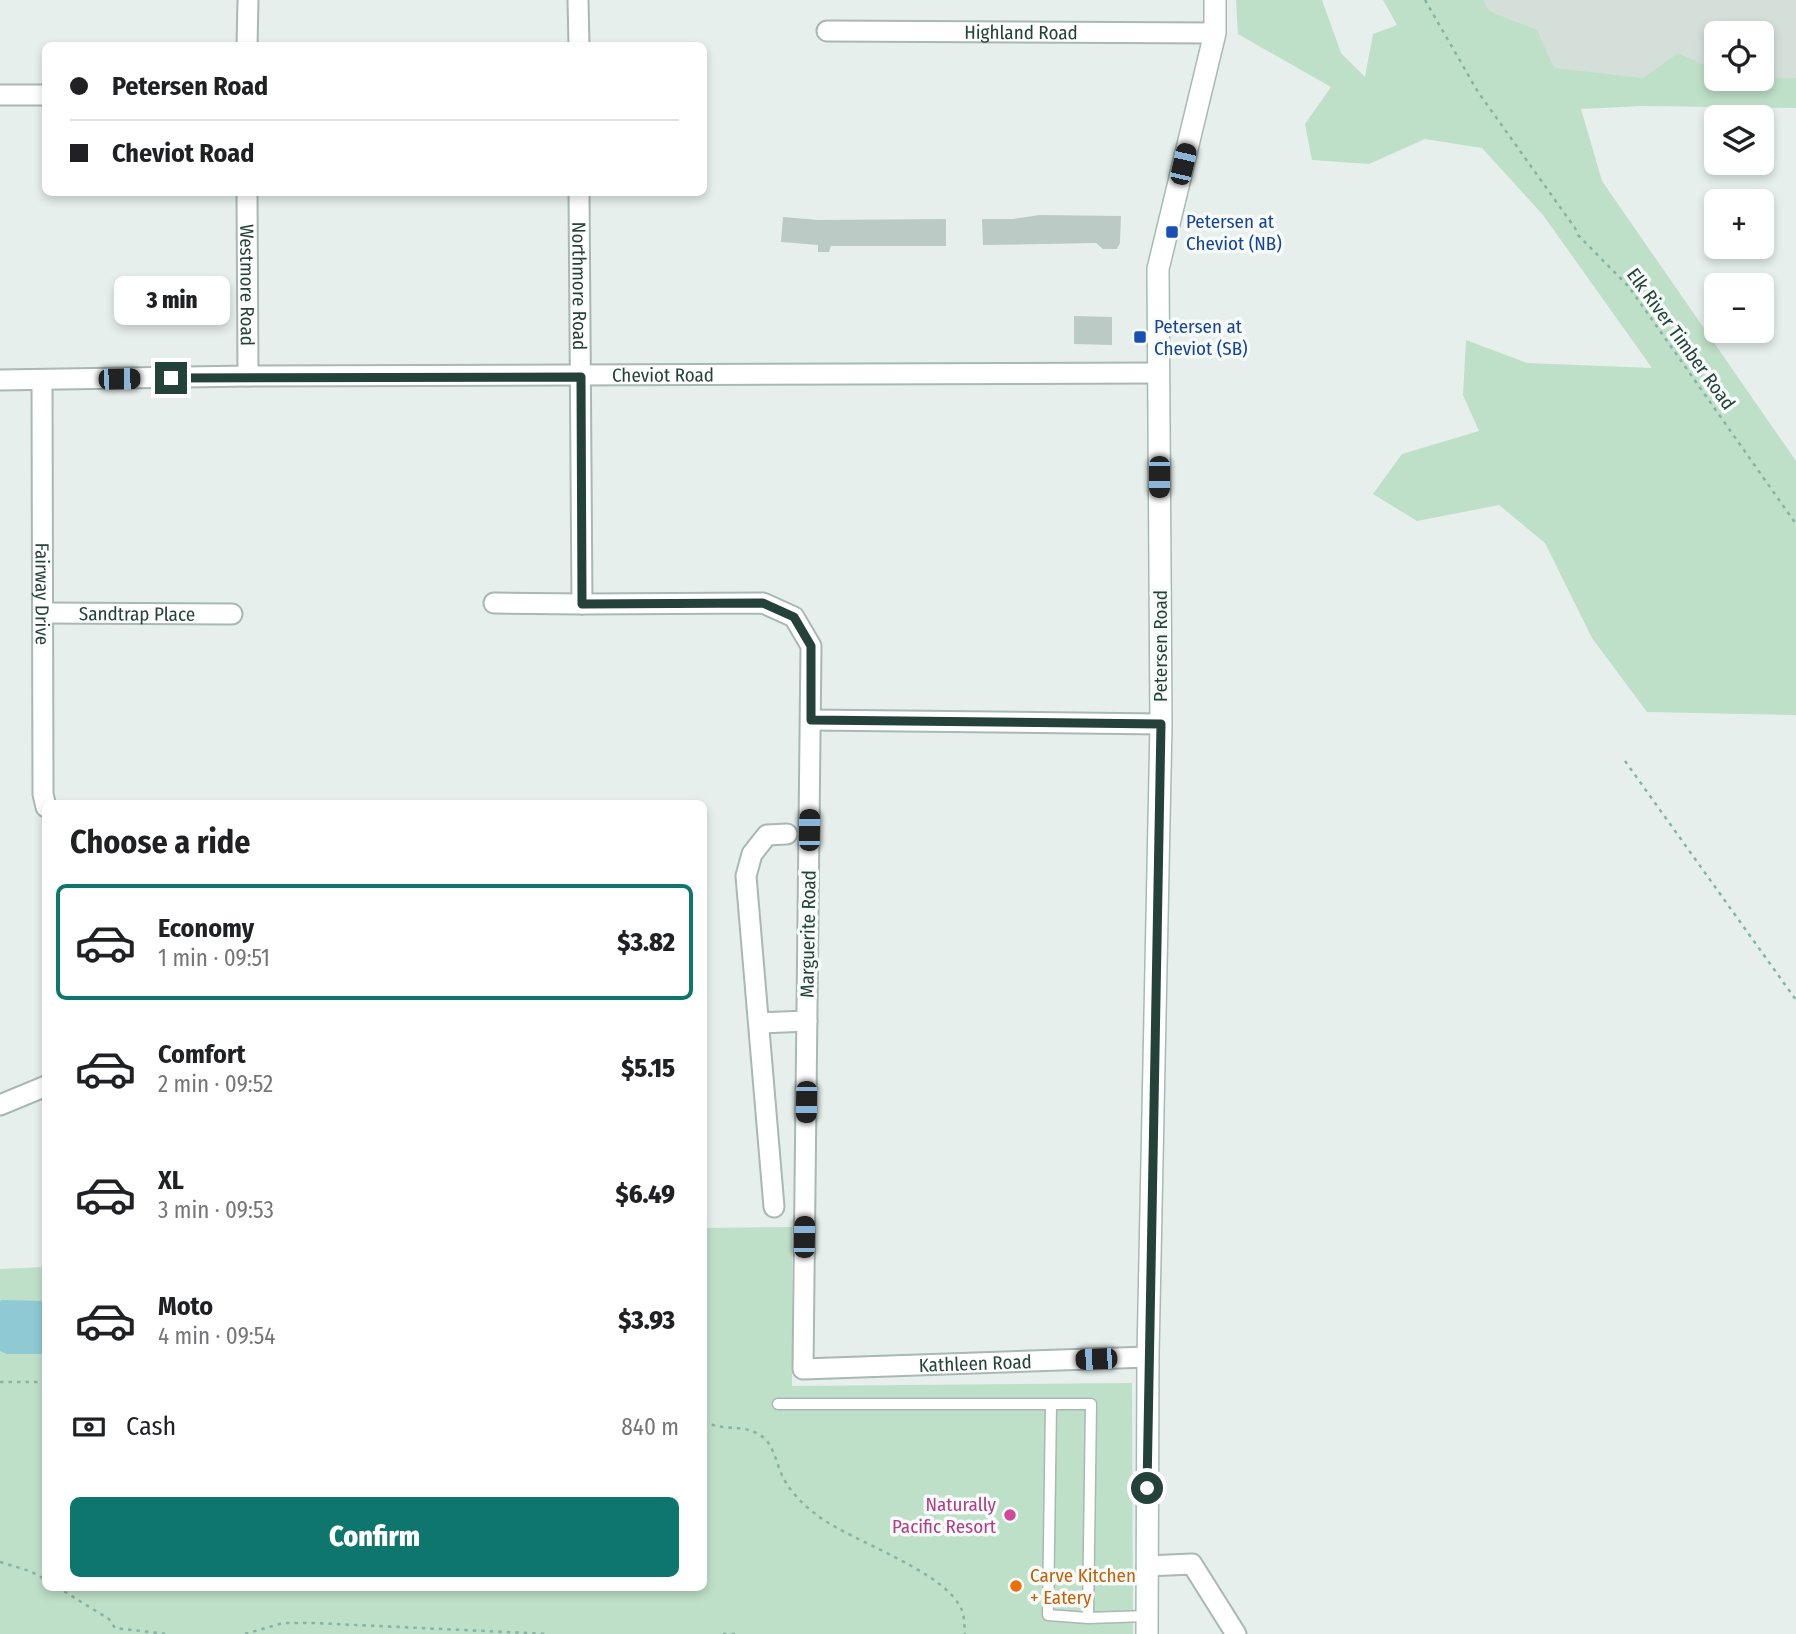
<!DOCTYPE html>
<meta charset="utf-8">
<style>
:root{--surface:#fff;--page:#f2f2f2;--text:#202124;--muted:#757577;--line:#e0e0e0;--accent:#0f766e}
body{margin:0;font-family:"Fira Sans Condensed",sans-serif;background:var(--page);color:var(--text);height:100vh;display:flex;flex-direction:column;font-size:26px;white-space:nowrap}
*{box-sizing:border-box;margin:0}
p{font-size:23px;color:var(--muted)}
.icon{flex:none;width:38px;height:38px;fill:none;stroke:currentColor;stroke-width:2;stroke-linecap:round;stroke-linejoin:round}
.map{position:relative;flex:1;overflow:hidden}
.side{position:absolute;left:42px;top:800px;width:665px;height:791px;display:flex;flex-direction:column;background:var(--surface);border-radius:10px;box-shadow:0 4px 10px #0003}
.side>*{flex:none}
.guide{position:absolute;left:42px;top:42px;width:665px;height:154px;border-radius:10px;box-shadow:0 4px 10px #0003;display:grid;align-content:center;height:154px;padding:0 28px;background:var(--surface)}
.tools{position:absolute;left:1704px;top:21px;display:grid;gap:14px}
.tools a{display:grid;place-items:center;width:70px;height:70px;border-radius:10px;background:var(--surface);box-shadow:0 4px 10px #0003;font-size:35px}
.end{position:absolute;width:32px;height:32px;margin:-16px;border:9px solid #24423a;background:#fff;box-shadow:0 0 0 4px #fff}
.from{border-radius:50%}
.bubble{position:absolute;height:49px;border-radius:10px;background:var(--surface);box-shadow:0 4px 10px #0003;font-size:23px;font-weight:800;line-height:49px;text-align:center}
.car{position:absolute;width:21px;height:42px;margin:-21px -10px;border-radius:9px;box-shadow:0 0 5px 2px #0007;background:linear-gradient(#222 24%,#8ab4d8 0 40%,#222 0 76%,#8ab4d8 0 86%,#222 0)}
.guide b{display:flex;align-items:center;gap:24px;height:66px;font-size:26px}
.guide b+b{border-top:2px solid var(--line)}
.guide i{width:18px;height:18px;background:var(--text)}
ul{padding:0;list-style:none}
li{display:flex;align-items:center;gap:21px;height:116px;margin:0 14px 10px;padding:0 14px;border:4px solid transparent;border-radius:10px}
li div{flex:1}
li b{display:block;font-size:26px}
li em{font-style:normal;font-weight:800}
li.selected{border-color:var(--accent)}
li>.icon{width:63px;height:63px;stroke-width:1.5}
h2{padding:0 28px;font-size:32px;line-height:84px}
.pay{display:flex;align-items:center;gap:18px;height:77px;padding:0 28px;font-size:26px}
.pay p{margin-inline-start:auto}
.action{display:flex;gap:14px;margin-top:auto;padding:14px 28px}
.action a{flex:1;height:80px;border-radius:10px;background:var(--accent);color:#fff;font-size:28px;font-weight:800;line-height:80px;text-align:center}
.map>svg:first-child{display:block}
.built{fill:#d4dfda;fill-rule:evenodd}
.green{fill:#bfe0c8}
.water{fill:#8ec9d4}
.building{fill:#bbcac4}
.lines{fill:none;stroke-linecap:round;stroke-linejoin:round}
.lane-casing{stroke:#a8b8b2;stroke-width:13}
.street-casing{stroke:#a8b8b2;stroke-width:23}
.secondary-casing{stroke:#a4bbb3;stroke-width:24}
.path{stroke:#86b3a5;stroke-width:2.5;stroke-dasharray:3.5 5;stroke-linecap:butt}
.lane{stroke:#fff;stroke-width:10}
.street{stroke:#fff;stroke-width:19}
.secondary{stroke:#fff;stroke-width:21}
.route{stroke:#24423a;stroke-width:9}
.transit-dot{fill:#1a4fb4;stroke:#f7fbf9;stroke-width:2.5}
.hotel-dot{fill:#d1479c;stroke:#f7fbf9;stroke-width:2.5}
.food-dot{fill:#e8710a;stroke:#f7fbf9;stroke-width:2.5}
.labels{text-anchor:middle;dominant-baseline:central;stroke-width:7;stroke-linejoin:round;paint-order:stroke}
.street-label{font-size:19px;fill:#24423a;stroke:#f7fbf9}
.transit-label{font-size:19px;fill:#164399;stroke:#f7fbf9;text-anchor:start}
.hotel-label{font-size:19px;fill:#b23c85;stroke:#f7fbf9;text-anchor:end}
.food-label{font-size:19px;fill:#c56008;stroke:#f7fbf9;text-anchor:start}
</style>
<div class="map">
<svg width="1796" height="1634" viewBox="0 0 1796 1634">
<rect width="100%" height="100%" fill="#e6efeb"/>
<!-- built -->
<path class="built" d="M1451,0H1796V96H1519ZM1717,33H1762V79H1717Z"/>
<!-- green -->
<path class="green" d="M1236,0H1322L1341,53L1365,77L1373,34L1397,25L1383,0H1483L1489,11L1537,30L1554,68L1643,78L1678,53L1717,71V79L1796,78V108L1643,106L1581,109L1602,181L1796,461V715L1647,712L1592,638L1545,543L1499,505L1417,521L1373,494L1402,454L1479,431L1463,395L1466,340L1527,363L1652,368L1543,215L1482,148L1425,139L1369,164L1312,160L1305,124L1331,87L1238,34Z
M792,1227V1386L1132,1383L1133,1634H0V1269L45,1267L46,1587H704V1228Z"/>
<!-- water -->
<path class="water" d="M2,1300L45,1301V1354H7L0,1351V1301Z"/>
<!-- building -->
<path class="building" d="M1040,215L1121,216L1120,243L1117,249H1103L1096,243L983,245L982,219H1013Z
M783,217L818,220L946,219V246H831L829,252H818V245L781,242Z
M1074,316L1112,317V345L1074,344Z"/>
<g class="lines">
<!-- lane casing -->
<g class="lane-casing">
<path id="lane" d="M778,1404H1091L1088,1618L1147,1616
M1051,1404L1048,1615L1088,1618"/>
</g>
<!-- street casing -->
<g class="street-casing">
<g id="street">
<path d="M578,0L579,46"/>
<path id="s1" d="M827,31L1215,33"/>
<path d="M247,46L248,0"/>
<path d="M0,95H46"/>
<path id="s2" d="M247,192L248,376"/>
<path id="s3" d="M579,192L582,604L763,603L794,617L811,646L803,1369L1148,1357"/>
<path id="s4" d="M0,380L248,376L1158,373"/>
<path id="s5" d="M42,380L43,794L46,807"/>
<path d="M494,603L582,604"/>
<path id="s6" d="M43,613L232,614"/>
<path d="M811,720L1161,724"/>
<path d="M759,1023L807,1021"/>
<path d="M0,1105L46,1086"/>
<path d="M774,1207L746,876L752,854L767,835L787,834"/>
<path d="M1147,1566L1192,1564L1236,1634"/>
</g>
</g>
<!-- secondary casing -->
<g class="secondary-casing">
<path id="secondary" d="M1147,1634L1148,1355L1161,724L1158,269L1215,33V0"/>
</g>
<!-- path -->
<path class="path" d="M1425,0L1478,92L1575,228L1578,235L1629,287L1796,524
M1625,761L1796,1000
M0,1382H46
M704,1421C721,1432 742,1423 760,1435C775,1444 776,1466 785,1481C793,1495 805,1506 818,1516C854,1542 935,1568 958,1603C965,1612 964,1623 965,1634
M0,1562L30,1571L46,1580
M57,1587L109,1619L115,1628L167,1634
M245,1634L283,1623H314L548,1634
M723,1634H737"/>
<!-- lane -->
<use href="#lane" class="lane"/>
<!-- street -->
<use href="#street" class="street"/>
<!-- secondary -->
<use href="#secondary" class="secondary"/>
</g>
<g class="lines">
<!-- route -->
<path class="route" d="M171,378L581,377L582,604L763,603L794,617L811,646V720L1161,724L1147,1488"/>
</g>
<!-- markers -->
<g class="transit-dot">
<rect x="1165" y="225" width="14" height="14" rx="3.5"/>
<rect x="1133" y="330" width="14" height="14" rx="3.5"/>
</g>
<circle class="hotel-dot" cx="1010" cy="1515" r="7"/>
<circle class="food-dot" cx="1016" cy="1586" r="7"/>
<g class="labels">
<!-- street labels -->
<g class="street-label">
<text stroke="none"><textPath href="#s1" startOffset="194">Highland Road</textPath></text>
<text stroke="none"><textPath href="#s2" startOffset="93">Westmore Road</textPath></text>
<text stroke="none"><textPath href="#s3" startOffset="94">Northmore Road</textPath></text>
<text transform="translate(1681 339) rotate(54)">Elk River Timber Road</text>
<text stroke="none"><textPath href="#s4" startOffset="663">Cheviot Road</textPath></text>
<text stroke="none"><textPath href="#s5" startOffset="214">Fairway Drive</textPath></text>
<text stroke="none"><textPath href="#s6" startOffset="94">Sandtrap Place</textPath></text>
<text transform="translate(1160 646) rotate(-90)">Petersen Road</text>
<text transform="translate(808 934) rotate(-89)">Marguerite Road</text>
<text stroke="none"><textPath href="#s3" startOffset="1556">Kathleen Road</textPath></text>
</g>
<!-- transit labels -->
<g class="transit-label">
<text x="1186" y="221">Petersen at<tspan x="1186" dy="22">Cheviot (NB)</tspan></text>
<text x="1154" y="326">Petersen at<tspan x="1154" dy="22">Cheviot (SB)</tspan></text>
</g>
<!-- hotel labels -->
<g class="hotel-label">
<text x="996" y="1504">Naturally<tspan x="996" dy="22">Pacific Resort</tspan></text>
</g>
<!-- food labels -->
<g class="food-label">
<text x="1030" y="1575">Carve Kitchen<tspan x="1030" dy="22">+ Eatery</tspan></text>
</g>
</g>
</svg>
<div class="tools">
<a><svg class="icon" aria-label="locate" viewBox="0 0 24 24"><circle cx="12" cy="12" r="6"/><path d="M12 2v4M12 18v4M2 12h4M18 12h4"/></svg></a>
<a><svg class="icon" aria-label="layers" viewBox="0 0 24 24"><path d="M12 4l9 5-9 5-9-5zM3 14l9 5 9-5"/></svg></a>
<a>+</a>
<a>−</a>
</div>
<i class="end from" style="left:1147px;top:1488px"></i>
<i class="end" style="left:171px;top:378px"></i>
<div class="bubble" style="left:114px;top:276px;width:116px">3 min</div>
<i class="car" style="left:1183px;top:164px;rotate:13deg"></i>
<i class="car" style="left:119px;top:379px;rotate:89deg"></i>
<i class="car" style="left:1159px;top:477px;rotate:180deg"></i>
<i class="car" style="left:809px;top:830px;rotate:1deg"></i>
<i class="car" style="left:806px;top:1102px;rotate:181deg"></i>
<i class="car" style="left:804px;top:1237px;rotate:1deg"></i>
<i class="car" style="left:1096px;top:1359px;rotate:268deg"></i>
<div class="guide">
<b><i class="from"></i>Petersen Road</b>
<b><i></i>Cheviot Road</b>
</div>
<section class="side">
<h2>Choose a ride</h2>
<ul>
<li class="selected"><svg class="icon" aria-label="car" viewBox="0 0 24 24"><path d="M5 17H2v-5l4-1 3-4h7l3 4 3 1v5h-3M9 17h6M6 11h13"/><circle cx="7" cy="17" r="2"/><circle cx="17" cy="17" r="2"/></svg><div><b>Economy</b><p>1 min · 09:51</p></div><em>$3.82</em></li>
<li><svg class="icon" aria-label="car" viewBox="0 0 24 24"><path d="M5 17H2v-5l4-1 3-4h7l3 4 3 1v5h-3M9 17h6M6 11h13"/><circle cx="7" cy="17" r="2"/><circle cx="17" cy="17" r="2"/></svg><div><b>Comfort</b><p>2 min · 09:52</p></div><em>$5.15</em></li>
<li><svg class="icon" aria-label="car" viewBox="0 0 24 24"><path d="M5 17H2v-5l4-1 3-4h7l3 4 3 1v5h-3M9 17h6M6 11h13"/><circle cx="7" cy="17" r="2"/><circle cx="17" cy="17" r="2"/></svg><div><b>XL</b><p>3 min · 09:53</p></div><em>$6.49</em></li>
<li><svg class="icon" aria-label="car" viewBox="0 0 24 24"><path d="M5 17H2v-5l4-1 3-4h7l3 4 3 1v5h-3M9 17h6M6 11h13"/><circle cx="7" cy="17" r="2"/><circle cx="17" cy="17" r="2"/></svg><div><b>Moto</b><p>4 min · 09:54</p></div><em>$3.93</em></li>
</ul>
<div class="pay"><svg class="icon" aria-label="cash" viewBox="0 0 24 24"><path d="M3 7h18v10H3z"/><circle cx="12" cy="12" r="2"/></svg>Cash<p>840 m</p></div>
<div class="action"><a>Confirm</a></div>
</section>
</div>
